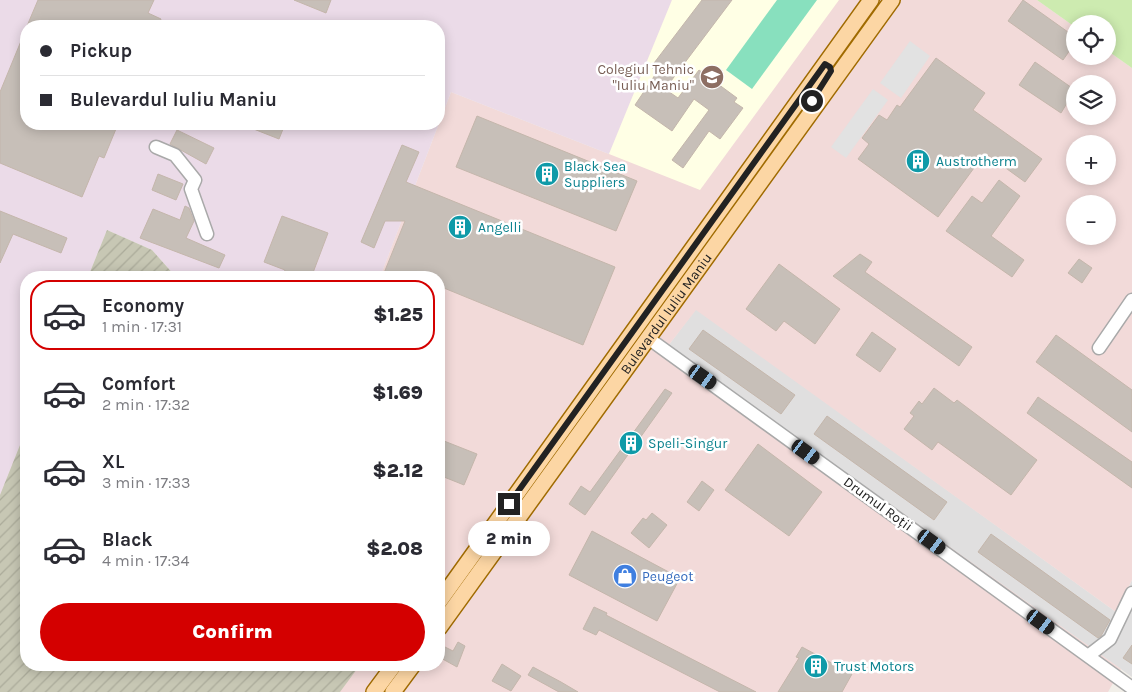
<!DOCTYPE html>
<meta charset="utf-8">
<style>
:root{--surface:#fff;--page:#f7f7f7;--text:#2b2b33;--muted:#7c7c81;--line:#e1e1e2;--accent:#d40000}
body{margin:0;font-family:Karla,sans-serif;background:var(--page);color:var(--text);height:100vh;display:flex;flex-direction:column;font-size:19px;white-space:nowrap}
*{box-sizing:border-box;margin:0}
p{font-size:16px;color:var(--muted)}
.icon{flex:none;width:28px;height:28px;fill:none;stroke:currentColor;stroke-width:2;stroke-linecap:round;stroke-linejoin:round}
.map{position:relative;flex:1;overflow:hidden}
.panel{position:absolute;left:20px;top:271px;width:425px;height:400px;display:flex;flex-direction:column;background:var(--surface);border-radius:20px;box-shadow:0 2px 12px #0003}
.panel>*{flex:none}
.top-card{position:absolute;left:20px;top:20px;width:425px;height:110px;border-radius:20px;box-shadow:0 2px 12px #0003;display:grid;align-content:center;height:110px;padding:0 20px;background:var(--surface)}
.fabs{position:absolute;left:1066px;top:15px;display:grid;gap:10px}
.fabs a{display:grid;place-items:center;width:50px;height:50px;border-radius:50%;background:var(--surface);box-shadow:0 2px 12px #0003;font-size:25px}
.end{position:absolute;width:22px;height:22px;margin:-11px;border:6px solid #222;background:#fff;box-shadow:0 0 0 2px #fff}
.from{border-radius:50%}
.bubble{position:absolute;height:35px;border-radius:18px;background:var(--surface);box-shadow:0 2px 12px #0003;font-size:16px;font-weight:800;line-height:35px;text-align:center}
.car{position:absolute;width:15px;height:30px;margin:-15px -8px;border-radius:6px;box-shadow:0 0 4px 1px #0007;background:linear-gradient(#222 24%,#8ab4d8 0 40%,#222 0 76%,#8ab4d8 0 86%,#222 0)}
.top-card b{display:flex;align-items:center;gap:18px;height:48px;font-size:19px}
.top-card b+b{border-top:1px solid var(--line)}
.top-card i{width:12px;height:12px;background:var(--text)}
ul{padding:9px 0 0;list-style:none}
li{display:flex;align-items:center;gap:15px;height:70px;margin:0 10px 8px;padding:0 10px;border:2px solid transparent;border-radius:20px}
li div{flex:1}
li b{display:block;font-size:19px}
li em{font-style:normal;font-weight:800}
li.selected{border-color:var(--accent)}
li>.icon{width:45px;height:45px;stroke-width:1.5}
.primary-button{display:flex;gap:10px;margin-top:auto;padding:10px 20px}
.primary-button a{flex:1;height:58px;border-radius:30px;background:var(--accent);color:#fff;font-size:20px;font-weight:800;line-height:58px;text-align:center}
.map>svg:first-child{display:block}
.residential{fill:#e0dfdf}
.commercial{fill:#f2dad9;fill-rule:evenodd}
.industrial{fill:#ebdbe8;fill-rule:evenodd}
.education{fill:#ffffe5}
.construction{fill:url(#construction-furrows)}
.grass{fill:#cdebb0}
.pitch{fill:#88e0be}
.parking{fill:#e2e2e2}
.building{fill:#c7bfb8;stroke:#c4b6ab}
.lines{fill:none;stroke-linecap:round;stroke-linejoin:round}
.minor-casing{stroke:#a9a9a9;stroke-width:15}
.major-casing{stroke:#a06b00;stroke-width:18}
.minor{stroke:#fff;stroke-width:12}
.major{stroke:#fcd6a4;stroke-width:15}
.route{stroke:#222;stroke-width:6}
.labels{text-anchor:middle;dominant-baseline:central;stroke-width:5;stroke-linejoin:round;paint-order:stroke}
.education-label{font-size:14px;fill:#785e54;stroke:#fff;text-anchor:end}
.culture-label{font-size:14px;fill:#0d838f;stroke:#fff;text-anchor:start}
.street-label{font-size:14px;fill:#222;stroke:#fff}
.shop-label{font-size:14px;fill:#366cbe;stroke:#fff;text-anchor:start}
</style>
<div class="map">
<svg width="1132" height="692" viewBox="0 0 1132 692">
<defs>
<pattern id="construction-furrows" width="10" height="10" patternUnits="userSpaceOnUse" patternTransform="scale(1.25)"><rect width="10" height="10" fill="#c7c7b4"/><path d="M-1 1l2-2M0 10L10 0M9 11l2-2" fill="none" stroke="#abab9a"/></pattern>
</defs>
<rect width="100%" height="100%" fill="#f2efe9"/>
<!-- residential -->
<path class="residential" d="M696,309L1116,612L1132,580V677L668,346Z"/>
<!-- commercial -->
<path class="commercial" d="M672,0H1037L1075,27V56H1108V51L1132,68V580L1116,612L696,310L668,346L1121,669L1108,692H0V495L26,430V665H439V278L380,277L451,92L609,154ZM1075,84H1108V116H1075ZM1075,144H1108V176H1075ZM1075,204H1108V236H1075Z"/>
<!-- industrial -->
<path class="industrial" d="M0,0H672L609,154L451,92L380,277H176L152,250L107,230L88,277L26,278V430L0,495ZM26,26H439V124H26Z"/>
<!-- education -->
<path class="education" d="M672,0H839L700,190L609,154Z"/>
<!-- construction -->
<path class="construction" d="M107,230L152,250L176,277H88Z
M26,430V665H360L340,692H0V495Z"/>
<!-- grass -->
<path class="grass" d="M1037,0H1132V68L1108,51V24H1075V27Z"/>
<!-- pitch -->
<path class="pitch" d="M777,0H817L752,89L726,70Z"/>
<!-- parking -->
<path class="parking" d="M910,41L930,56L901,98L880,83Z
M873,89L888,100L846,158L831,147Z"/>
<!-- building -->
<path class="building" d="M38,0H154L148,13L161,19L158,26H27Z
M294,0H331L326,13Z
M702,0H732L665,89L678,98L699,70L737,98L734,102L743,108L720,139L709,131L683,168L672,160L709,110L694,99L672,131L635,105L657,72L651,67Z
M1023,0L1075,37V43L1063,60L1008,21Z
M26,29V124H118L104,158L99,156L82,197L0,163V92Z
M936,58L985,93L973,110L1042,159L1025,182L985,153L938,217L858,159L869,144L862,138L879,115L887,120L897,105L900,107Z
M1035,62L1075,90L1061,113L1019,85Z
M477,116L637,181L616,231L456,167Z
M241,124H285L279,139Z
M177,130L214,148L206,164L170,144Z
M402,145L419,152L406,182L615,267L583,345L439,286V278H382L405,221H385L374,248L361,242Z
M158,174L183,184L176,200L152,190Z
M999,180L1020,196L991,236L1024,260L1012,277L946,231L972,196L982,203Z
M185,206L189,208L194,221L186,238L225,255L219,268L140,238L153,209L180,220Z
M0,211L67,238L61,253L13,234L0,263Z
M282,216L328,233L311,278H291L283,275L285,270L264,262Z
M860,254L872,262L865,272L972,347L959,366L833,276Z
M1079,259L1092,268L1082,283L1068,273Z
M779,264L840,309L815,344L784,321L776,331L746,309Z
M703,330L795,395L781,414L689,349Z
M872,332L896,349L880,372L856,355Z
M1056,335L1132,390V432L1036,362Z
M934,388L954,403L957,400L1037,460L1011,495L938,442L932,450L904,429L914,416L910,413L919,401L922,404Z
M665,389L672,393L585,515L569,504L581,486L590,492Z
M1038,397L1132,462V488L1027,413Z
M827,416L947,502L934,520L814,434Z
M439,439L477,454L464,485L439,475Z
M758,444L822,492L789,536L725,490Z
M702,481L714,490L699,511L687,502Z
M652,513L667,525L649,548L631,533L643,518L646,520Z
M592,531L680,578L657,621L569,575Z
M991,534L1110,620L1101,636L1098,638L978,552Z
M594,607L607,613L606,615L756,692H720L599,630L596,635L583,629Z
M458,642L465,646L457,667L439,657V654L443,646L453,651Z
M1132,645V664L1123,658Z
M802,647L852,674L842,692H778L799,658L796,657Z
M502,664L521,676L511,691L492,681Z
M533,667L561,682L578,692H559L528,675Z"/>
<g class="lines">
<!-- minor casing -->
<g class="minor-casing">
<path id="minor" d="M156,147L175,155L195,180L191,189L207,234
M648,338L1132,688
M1099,348L1132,300
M1088,656L1110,639L1132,593"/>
</g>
<!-- major casing -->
<g class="major-casing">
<g id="major">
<path d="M439,602L871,0"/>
<path id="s1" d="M439,628L892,0"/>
<path d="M374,692L394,665"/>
<path d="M393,692L413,665"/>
</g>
</g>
<!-- minor -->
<use href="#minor" class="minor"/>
<!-- major -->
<use href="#major" class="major"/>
</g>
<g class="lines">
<!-- route -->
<path class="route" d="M509,504L825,64L830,67L831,71L812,101"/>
</g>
<!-- icons -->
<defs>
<g id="school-disc" transform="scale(1.25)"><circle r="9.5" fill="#8d6e63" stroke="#fff"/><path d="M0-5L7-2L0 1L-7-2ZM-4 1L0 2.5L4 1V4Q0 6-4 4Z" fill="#fff"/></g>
<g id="building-disc" transform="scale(1.25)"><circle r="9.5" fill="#0f9aa8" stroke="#fff"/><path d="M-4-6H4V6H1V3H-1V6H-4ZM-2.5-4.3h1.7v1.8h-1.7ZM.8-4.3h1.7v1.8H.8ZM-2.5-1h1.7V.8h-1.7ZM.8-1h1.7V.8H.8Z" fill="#fff"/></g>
<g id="shop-disc" transform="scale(1.25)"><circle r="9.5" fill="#3f7fe0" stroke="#fff"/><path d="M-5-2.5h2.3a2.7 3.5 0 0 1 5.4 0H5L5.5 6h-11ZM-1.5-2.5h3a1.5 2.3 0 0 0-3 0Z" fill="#fff"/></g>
</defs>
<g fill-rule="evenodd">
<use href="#school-disc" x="712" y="77"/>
<use href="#building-disc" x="918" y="161"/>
<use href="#building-disc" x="547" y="174"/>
<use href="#building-disc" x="460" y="227"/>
<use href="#building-disc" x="631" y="443"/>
<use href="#shop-disc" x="625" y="576"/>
<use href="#building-disc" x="816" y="666"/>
</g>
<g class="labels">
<!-- education labels -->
<g class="education-label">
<text x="694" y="69">Colegiul Tehnic<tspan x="694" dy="16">"Iuliu Maniu"</tspan></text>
</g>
<!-- culture labels -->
<g class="culture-label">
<text x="936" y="161">Austrotherm</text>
<text x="564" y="166">Black Sea<tspan x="564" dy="16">Suppliers</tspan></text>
<text x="478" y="227">Angelli</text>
<text x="648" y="443">Speli-Singur</text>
<text x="834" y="666">Trust Motors</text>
</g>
<!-- street labels -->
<g class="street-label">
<text stroke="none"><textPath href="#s1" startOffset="388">Bulevardul Iuliu Maniu</textPath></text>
<text transform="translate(878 504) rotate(36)">Drumul Roții</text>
</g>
<!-- shop labels -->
<g class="shop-label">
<text x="642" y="576">Peugeot</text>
</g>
</g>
</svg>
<div class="fabs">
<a><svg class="icon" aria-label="locate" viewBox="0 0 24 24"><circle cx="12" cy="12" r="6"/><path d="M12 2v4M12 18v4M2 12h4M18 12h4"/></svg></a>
<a><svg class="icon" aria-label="layers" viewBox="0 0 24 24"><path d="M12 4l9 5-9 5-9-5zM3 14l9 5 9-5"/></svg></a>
<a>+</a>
<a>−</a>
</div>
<i class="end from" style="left:812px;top:101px"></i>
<i class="end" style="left:509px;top:504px"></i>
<div class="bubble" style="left:468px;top:521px;width:82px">2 min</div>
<i class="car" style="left:703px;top:377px;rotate:125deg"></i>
<i class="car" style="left:806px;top:452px;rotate:126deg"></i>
<i class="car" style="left:932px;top:542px;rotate:126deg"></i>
<i class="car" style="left:1041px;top:622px;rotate:126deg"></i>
<div class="top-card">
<b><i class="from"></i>Pickup</b>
<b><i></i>Bulevardul Iuliu Maniu</b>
</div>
<section class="panel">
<ul>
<li class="selected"><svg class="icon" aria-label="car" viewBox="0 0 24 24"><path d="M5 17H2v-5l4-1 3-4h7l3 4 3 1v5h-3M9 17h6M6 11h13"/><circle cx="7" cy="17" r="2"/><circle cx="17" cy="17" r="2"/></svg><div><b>Economy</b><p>1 min · 17:31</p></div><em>$1.25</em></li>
<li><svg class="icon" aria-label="car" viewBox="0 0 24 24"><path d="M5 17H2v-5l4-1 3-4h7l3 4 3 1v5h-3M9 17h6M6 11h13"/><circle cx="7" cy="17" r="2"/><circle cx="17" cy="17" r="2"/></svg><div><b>Comfort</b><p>2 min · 17:32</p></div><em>$1.69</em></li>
<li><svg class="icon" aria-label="car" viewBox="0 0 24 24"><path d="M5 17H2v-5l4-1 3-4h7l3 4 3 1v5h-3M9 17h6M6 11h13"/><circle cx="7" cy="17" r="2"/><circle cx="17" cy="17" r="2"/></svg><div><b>XL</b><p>3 min · 17:33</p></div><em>$2.12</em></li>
<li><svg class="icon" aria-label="car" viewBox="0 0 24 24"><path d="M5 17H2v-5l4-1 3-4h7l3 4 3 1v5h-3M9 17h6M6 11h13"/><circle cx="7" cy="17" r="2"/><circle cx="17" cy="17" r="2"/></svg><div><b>Black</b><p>4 min · 17:34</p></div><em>$2.08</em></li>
</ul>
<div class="primary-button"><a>Confirm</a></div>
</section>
</div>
